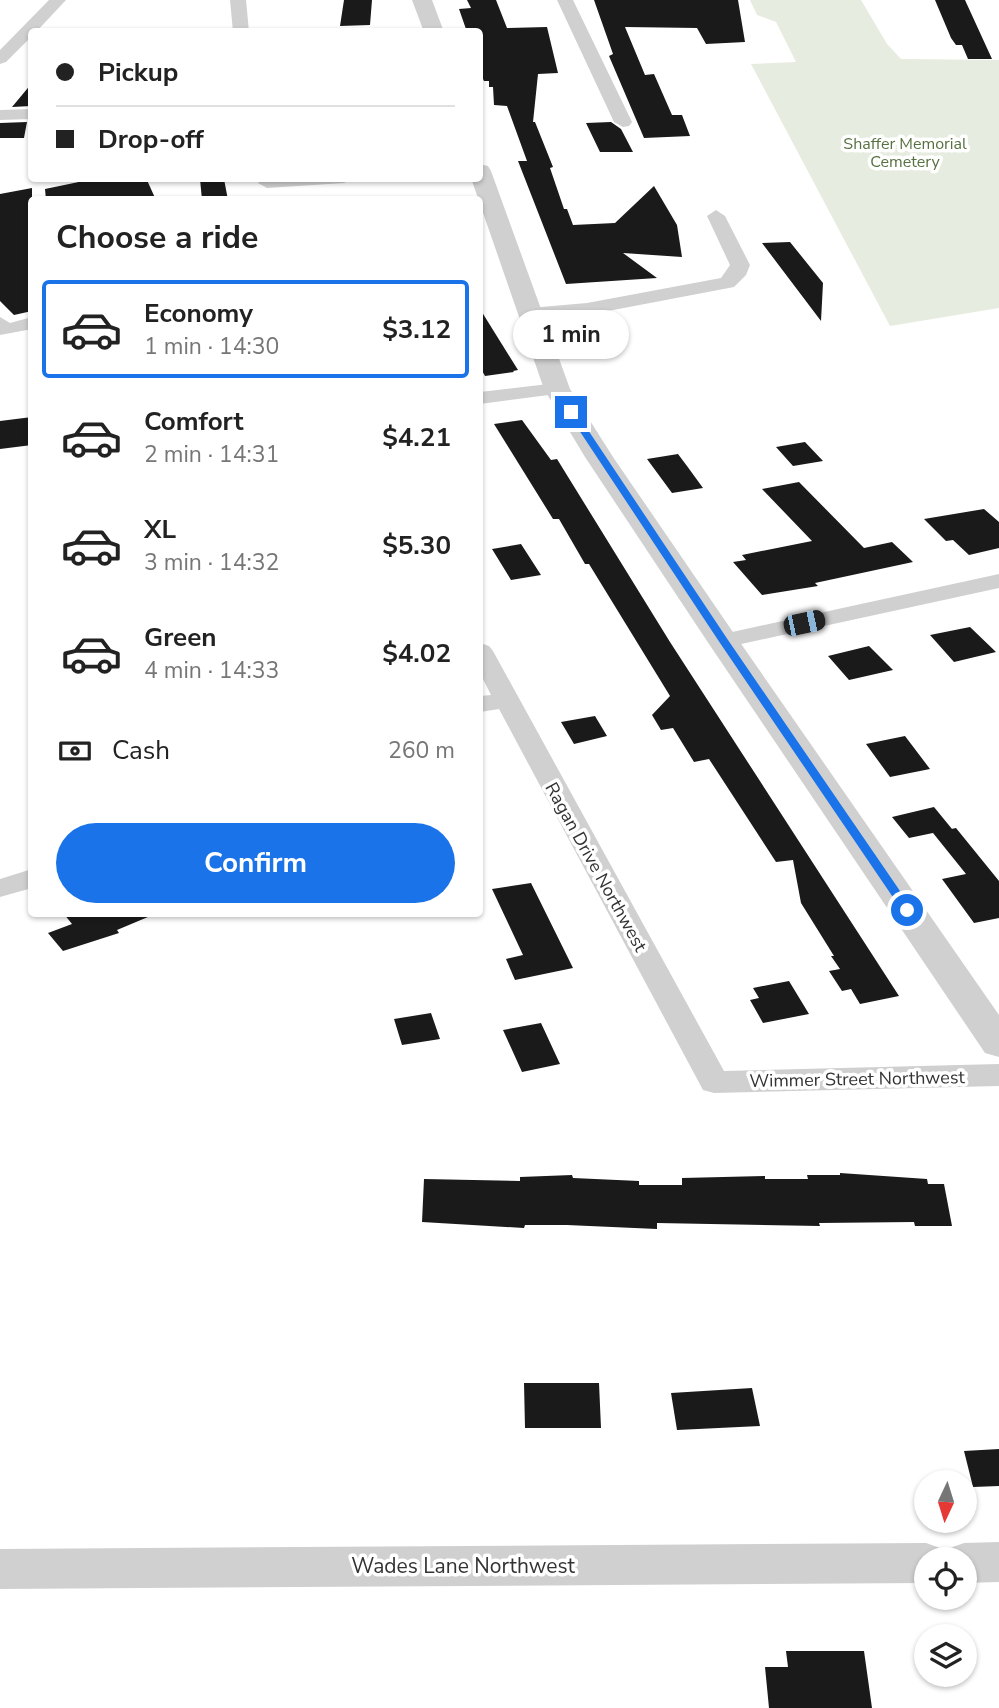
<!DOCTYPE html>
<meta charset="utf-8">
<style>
:root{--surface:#fff;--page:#f2f2f2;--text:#222;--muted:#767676;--line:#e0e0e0;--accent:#1a73e8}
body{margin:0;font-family:"Nunito Sans",sans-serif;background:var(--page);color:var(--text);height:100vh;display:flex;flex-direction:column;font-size:26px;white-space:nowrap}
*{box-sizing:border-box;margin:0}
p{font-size:23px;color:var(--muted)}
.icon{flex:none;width:38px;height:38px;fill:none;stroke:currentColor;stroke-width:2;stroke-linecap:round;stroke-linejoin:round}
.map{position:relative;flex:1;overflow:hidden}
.panel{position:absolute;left:28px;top:196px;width:455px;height:721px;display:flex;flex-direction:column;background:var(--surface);border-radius:7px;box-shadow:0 2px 5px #0004}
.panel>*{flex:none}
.top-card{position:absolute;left:28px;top:28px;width:455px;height:154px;border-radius:7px;box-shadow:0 2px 5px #0004;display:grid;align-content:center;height:154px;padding:0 28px;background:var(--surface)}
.needle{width:46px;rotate:184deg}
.tools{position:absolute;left:914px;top:1470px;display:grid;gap:14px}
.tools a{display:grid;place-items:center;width:63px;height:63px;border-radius:50%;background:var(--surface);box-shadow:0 2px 5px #0004;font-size:35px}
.end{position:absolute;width:32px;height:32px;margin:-16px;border:9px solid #1a73e8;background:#fff;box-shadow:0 0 0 4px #fff}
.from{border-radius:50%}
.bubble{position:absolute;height:49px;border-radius:24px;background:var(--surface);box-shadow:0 2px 5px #0004;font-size:23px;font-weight:700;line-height:49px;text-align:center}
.car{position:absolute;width:21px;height:42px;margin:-21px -10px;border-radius:9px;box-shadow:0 0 5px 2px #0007;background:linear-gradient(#222 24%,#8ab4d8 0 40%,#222 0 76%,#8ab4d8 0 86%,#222 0)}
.top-card b{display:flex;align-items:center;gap:24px;height:66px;font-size:26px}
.top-card b+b{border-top:2px solid var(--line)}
.top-card i{width:18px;height:18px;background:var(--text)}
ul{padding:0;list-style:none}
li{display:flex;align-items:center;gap:21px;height:98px;margin:0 14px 10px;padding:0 14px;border:4px solid transparent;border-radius:7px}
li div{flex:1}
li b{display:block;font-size:26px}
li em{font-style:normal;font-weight:700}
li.on{border-color:var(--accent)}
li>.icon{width:63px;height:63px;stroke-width:1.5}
h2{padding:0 28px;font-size:32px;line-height:84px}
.pay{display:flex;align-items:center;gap:18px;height:77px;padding:0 28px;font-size:26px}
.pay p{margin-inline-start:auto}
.cta{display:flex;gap:14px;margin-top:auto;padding:14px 28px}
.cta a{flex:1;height:80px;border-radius:42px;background:var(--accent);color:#fff;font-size:28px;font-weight:700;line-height:80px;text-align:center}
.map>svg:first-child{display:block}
.green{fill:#e6ecdf}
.building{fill:#1a1a1a}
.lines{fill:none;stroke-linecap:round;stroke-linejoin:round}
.minor{fill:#d0d0d0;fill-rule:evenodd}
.tertiary{fill:#d0d0d0;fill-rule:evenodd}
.route{fill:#1a73e8}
.labels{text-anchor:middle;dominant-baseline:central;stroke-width:7;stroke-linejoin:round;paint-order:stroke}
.far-park-label{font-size:16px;fill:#56703f;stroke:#fff}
.street-label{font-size:18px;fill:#333;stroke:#fff}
.near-street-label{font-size:21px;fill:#333;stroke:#fff}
</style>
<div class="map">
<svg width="999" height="1708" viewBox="0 0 999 1708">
<rect width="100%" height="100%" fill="#fff"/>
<!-- green -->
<path class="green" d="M750,0H861L887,44L901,59L999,60V308L890,326L751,64L796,62L776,22L757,15Z"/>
<!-- building -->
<path class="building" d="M344,0H372L370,25L340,26Z
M467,0H496L507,28L547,27L558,73L538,74L533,122H535L553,167L550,168L564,209H567L573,225L615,223L654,186L677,225L682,257L623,253L657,278L566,284L518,161H527L507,106L494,105L493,87H489V81H484L480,73V32H467L459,9L471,8Z
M594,0H738L745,42L706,44L697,28L625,27L645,75L654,74L672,115H682L690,136L644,138L609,56L613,54Z
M935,0H965L992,59H968L962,45H956L951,38Z
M32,83L31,106L12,107Z
M27,122L24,138H0V123Z
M611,122L621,129L633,152H600L586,123Z
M98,178H146L156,200H46L45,189Z
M200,179H224L228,200H202Z
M32,188V311L14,315L0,301V194Z
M790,242L823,283L821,321L762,243Z
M480,309L518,370L513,371L514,372L485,376L480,367Z
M32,417V445L0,449V421Z
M522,420L551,460L557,459L670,642L899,996L860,1004L851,989L842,991L829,971L840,969L831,956H834L801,903L793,860L776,862L709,759L694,762L673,728L661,730L652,715L670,696L589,564H585L559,519H553L494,424Z
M805,442L823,461L793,466L776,447Z
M678,454L687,466L703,488L672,493L647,459Z
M799,482L864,548L892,542L913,562L815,583L818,586L762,595L733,562L746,560L742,555L812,541L762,489Z
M984,509L999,522V548L969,555L953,540L946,541L924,519Z
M521,544L541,575L511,580L492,549Z
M970,627L996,652L954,662L930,635Z
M869,646L893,670L849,680L828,656Z
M595,716L607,736L574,744L561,722Z
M905,736L930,769L890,777L866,744Z
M934,807L952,829L909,838L892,817Z
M956,828L999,881V918L974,923L942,879L966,874L933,833Z
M531,883L573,968L515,980L506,959L523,955L492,889Z
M64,914H155L117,930L119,933L63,951L48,933L72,924Z
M789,981L809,1014L763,1023L750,1000L759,998L753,988Z
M431,1013L440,1039L402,1045L394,1019Z
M541,1023L560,1064L522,1072L503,1030Z
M840,1173L927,1179L928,1184H944L952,1226H915L914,1222L819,1223L820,1226L657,1223V1229L567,1225H525L524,1228L422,1222L424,1179L520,1181V1177L572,1175L573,1178L639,1181V1185H682V1178L765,1176V1179H808L807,1175H840Z
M524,1383H599L601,1428H525Z
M752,1388L760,1426L677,1430L671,1393Z
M999,1449V1486L973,1487L964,1451Z
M786,1651H864L872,1708H769L765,1667H788Z"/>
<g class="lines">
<!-- minor -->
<path class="minor" d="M49,0H66L36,32H32V36L6,62L0,64V50Z
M230,0H246L249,32H233Z
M557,0H573L632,122L629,126L623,127L614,122Z
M32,109V119L0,120V110Z
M263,178H353L344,183L267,188L258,183Z
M716,210L725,216L750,265L746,275L734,287L587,315L529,320L522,318L519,314L522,310L529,308L587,303L721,278L730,265L707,216Z
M0,317L10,323L32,317V329L0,335Z
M557,383L564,385L568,389L564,393L480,404V392Z
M999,574V588L723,648L714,646L711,641L714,636L723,634Z
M480,643L489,646L493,651L724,1071L999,1064V1086L714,1093L703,1090L499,709L480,712V696L491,695L480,673Z
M32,869V888L0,897V879Z"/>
<!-- tertiary -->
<path class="tertiary" d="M412,0H432L444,32H424Z
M480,164L488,166L491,171L570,389L613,457L737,638L999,1015V1057L985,1053L707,641L585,457L544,389L471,178H480Z
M999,1542V1582L964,1583V1559H926V1583L0,1589V1549L926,1543L943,1549L945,1553L947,1549L964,1543Z"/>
</g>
<!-- route -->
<path class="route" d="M571,409L576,412L728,640L911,907V912H903L718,640L567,412Z"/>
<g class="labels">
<!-- far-park labels -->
<g class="far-park-label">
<text x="905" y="144">Shaffer Memorial<tspan x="905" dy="18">Cemetery</tspan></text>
</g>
<!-- street labels -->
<g class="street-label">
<text transform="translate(596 867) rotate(61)">Ragan Drive Northwest</text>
<text transform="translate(857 1079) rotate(-1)">Wimmer Street Northwest</text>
</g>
<!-- near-street labels -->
<g class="near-street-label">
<text x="463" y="1566">Wades Lane Northwest</text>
</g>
</g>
</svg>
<div class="tools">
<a><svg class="needle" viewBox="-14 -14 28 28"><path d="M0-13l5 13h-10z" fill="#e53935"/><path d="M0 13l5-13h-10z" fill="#767676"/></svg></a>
<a><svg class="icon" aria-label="locate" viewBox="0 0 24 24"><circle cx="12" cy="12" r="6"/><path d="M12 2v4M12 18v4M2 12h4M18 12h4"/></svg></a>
<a><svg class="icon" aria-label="layers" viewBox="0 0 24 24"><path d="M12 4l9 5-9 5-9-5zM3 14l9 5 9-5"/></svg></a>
</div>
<i class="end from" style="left:907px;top:910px"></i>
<i class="end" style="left:571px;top:412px"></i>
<div class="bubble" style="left:513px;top:310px;width:116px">1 min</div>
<i class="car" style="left:804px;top:623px;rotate:78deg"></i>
<div class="top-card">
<b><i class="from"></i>Pickup</b>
<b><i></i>Drop-off</b>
</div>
<section class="panel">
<h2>Choose a ride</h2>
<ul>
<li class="on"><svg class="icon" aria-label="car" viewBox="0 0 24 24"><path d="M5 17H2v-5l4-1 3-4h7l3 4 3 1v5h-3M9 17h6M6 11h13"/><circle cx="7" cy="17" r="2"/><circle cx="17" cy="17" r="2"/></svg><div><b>Economy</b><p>1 min · 14:30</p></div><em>$3.12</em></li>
<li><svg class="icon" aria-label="car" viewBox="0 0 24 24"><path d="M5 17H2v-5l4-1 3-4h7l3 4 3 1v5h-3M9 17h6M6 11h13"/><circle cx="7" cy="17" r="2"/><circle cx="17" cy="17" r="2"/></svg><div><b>Comfort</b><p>2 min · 14:31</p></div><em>$4.21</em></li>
<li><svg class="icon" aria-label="car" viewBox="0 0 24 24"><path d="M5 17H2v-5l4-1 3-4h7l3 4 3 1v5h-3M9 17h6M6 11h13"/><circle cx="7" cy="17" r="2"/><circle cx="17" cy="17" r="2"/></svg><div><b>XL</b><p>3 min · 14:32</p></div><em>$5.30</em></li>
<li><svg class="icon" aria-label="car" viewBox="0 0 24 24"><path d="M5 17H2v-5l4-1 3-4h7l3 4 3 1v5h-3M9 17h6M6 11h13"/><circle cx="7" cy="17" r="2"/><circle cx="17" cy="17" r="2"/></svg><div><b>Green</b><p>4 min · 14:33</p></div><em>$4.02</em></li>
</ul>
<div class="pay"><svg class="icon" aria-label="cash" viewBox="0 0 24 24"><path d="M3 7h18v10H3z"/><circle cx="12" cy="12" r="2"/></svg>Cash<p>260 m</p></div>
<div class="cta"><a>Confirm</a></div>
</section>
</div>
